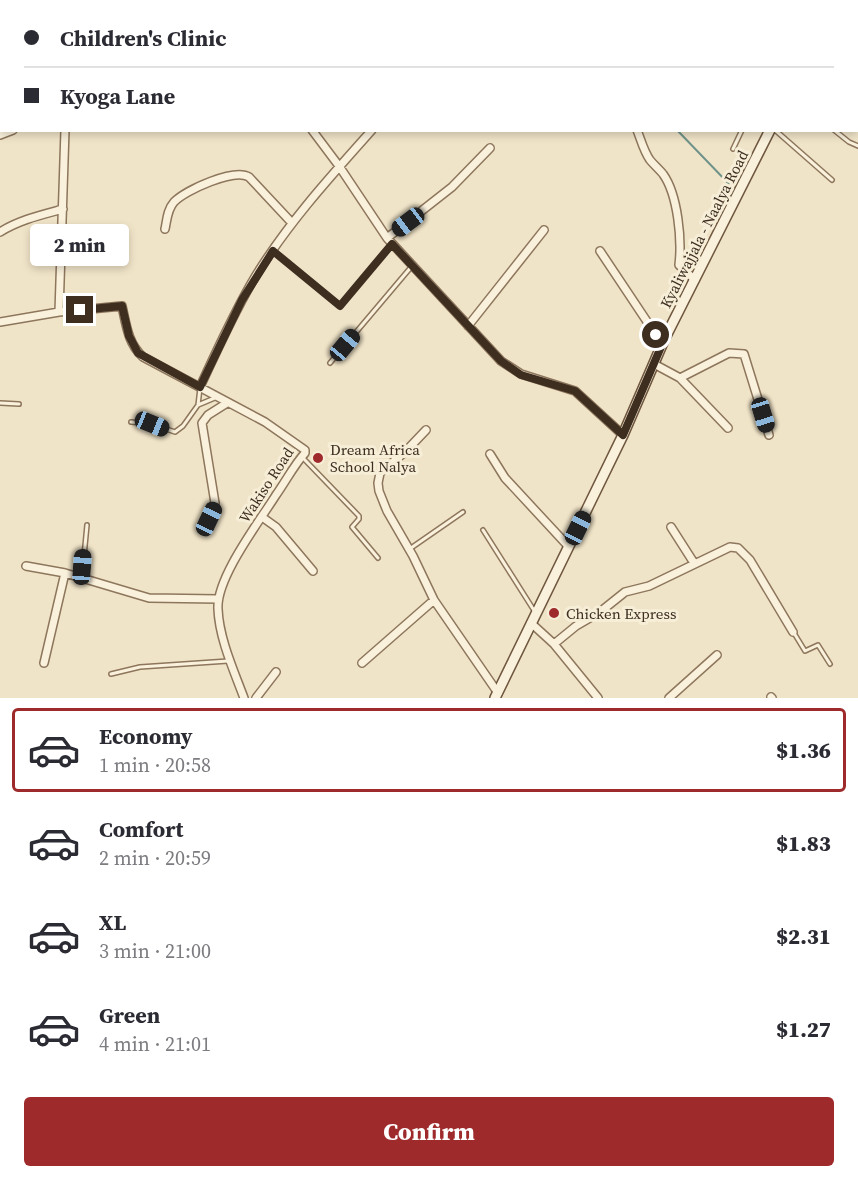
<!DOCTYPE html>
<meta charset="utf-8">
<style>
:root{--surface:#fff;--page:#f7f7f7;--text:#2b2b33;--muted:#7c7c81;--line:#e1e1e2;--accent:#9e2a2b}
body{margin:0;font-family:"Source Serif 4",serif;background:var(--page);color:var(--text);height:100vh;display:flex;flex-direction:column;font-size:22px;white-space:nowrap}
*{box-sizing:border-box;margin:0}
p{font-size:20px;color:var(--muted)}
.icon{flex:none;width:33px;height:33px;fill:none;stroke:currentColor;stroke-width:2;stroke-linecap:round;stroke-linejoin:round}
.map{position:relative;height:698px;overflow:hidden}
.sheet{display:flex;flex-direction:column;background:var(--surface);flex:1}
.sheet>*{flex:none}
.guide{position:absolute;left:0px;top:0px;width:858px;height:132px;box-shadow:0 3px 9px #0003;display:grid;align-content:center;height:132px;padding:0 24px;background:var(--surface)}
.end{position:absolute;width:27px;height:27px;margin:-14px;border:8px solid #3d2e20;background:#fff;box-shadow:0 0 0 3px #fff}
.from{border-radius:50%}
.bubble{position:absolute;height:42px;border-radius:6px;background:var(--surface);box-shadow:0 3px 9px #0003;font-size:20px;font-weight:800;line-height:42px;text-align:center}
.car{position:absolute;width:18px;height:36px;margin:-18px -9px;border-radius:8px;box-shadow:0 0 4px 2px #0007;background:linear-gradient(#222 24%,#8ab4d8 0 40%,#222 0 76%,#8ab4d8 0 86%,#222 0)}
.guide b{display:flex;align-items:center;gap:21px;height:57px;font-size:22px}
.guide b+b{border-top:2px solid var(--line)}
.guide i{width:15px;height:15px;background:var(--text)}
ul{padding:10px 0 0;list-style:none}
li{display:flex;align-items:center;gap:18px;height:84px;margin:0 12px 9px;padding:0 12px;border:3px solid transparent;border-radius:6px}
li div{flex:1}
li b{display:block;font-size:22px}
li em{font-style:normal;font-weight:800}
li.on{border-color:var(--accent)}
li>.icon{width:54px;height:54px;stroke-width:1.5}
.button{display:flex;gap:12px;margin-top:auto;padding:12px 24px}
.button a{flex:1;height:69px;border-radius:6px;background:var(--accent);color:#fff;font-size:24px;font-weight:800;line-height:69px;text-align:center}
.map>svg:first-child{display:block}
.green{fill:#c9cf9b}
.lines{fill:none;stroke-linecap:round;stroke-linejoin:round}
.stream{stroke:#6f938a;stroke-width:2}
.service-casing{stroke:#8d765c;stroke-width:6}
.minor-casing{stroke:#8d765c;stroke-width:10}
.secondary-casing{stroke:#6f573f;stroke-width:12}
.service{stroke:#faf1dc;stroke-width:3}
.minor{stroke:#faf1dc;stroke-width:7}
.secondary{stroke:#faf1dc;stroke-width:9}
.route{stroke:#3d2e20;stroke-width:8}
.poi-dot{fill:#9e2a2b;stroke:#f7eed8;stroke-width:2}
.labels{text-anchor:middle;dominant-baseline:central;stroke-width:6;stroke-linejoin:round;paint-order:stroke}
.street-label{font-size:15px;fill:#3d2e20;stroke:#f7eed8}
.poi-label{font-size:15px;fill:#3d2e20;stroke:#f7eed8;text-anchor:start}
</style>
<div class="map">
<svg width="858" height="698" viewBox="0 0 858 698">
<rect width="100%" height="100%" fill="#f0e4c8"/>
<!-- green -->
<path class="green" d="M564,0H673L675,1L565,2Z"/>
<g class="lines">
<!-- stream -->
<path class="stream" d="M553,0L554,2
M677,130L729,184"/>
<!-- service casing -->
<g class="service-casing">
<path id="service" d="M793,0L795,2
M775,130L832,180
M834,130L849,142L858,146
M733,149L742,130
M273,251L340,306L391,245
M330,363L412,266
M0,403L19,404
M198,405L200,388
M131,422L152,424L175,432L183,426L198,405L217,397
M303,458L359,516V519L352,527L378,558
M483,530L535,612
M411,548L463,512
M82,577L87,525
M794,633L805,651L818,645L830,664
M111,674L140,667L228,661"/>
</g>
<!-- minor casing -->
<g class="minor-casing">
<path id="minor" d="M361,0L362,2
M455,0L458,2
M72,2L73,0
M0,59L2,58
M312,130L339,166L387,238L501,361L521,374L575,391L623,435
M637,130C641,140 644,152 650,160C654,165 659,169 663,174C678,195 682,240 679,265L695,280
M0,135L13,130
M165,229C167,220 167,210 174,202C186,190 234,168 249,177L292,223
M0,232C19,220 41,215 63,209
M387,238L452,187L490,148
M600,251L656,335L664,340
M59,312L65,130
M0,322L59,312L122,306C126,324 128,344 143,357L265,422L305,450V453C294,465 286,481 276,495C259,522 216,578 218,609C219,638 234,671 244,698
M468,326L544,230
M654,364L680,378L729,353L744,354L769,435
M680,378L728,428
M200,387C217,350 234,312 255,277C288,223 330,177 372,130
M426,430L406,451L380,473L378,483L379,491L387,511L413,556L434,600L498,693
M490,454L505,478L569,547
M262,517L276,527L313,571
M209,519L215,503L202,423L208,415L227,403
M671,527L694,563
M26,566L65,573L149,598L218,599
M531,623L554,644L598,698
M554,644L576,626L600,612L625,592L649,586L730,547L738,548L750,560L793,632
M44,663L65,573
M362,663L434,600
M771,697L772,698
M256,698L276,672
M669,698L717,655"/>
</g>
<!-- secondary casing -->
<g class="secondary-casing">
<path id="secondary" d="M833,2L834,0
M495,698L623,435L664,340L770,130"/>
</g>
<!-- service -->
<use href="#service" class="service"/>
<!-- minor -->
<use href="#minor" class="minor"/>
<!-- secondary -->
<use href="#secondary" class="secondary"/>
</g>
<g class="lines">
<!-- route -->
<path class="route" d="M80,310L122,306L129,336L138,353L200,387L242,300L273,251L340,306L392,244L501,361L521,375L575,391L623,435L664,340L656,335"/>
</g>
<!-- markers -->
<g class="poi-dot">
<circle cx="318" cy="458" r="6"/>
<circle cx="554" cy="613" r="6"/>
</g>
<g class="labels">
<!-- street labels -->
<g class="street-label">
<text transform="translate(704 229) rotate(-63)">Kyaliwajjala - Naalya Road</text>
<text transform="translate(266 485) rotate(-57)">Wakiso Road</text>
</g>
<!-- poi labels -->
<g class="poi-label">
<text x="330" y="449">Dream Africa<tspan x="330" dy="17">School Nalya</tspan></text>
<text x="566" y="613">Chicken Express</text>
</g>
</g>
</svg>
<i class="end from" style="left:656px;top:335px"></i>
<i class="end" style="left:80px;top:310px"></i>
<div class="bubble" style="left:30px;top:224px;width:99px">2 min</div>
<i class="car" style="left:408px;top:222px;rotate:233deg"></i>
<i class="car" style="left:345px;top:345px;rotate:40deg"></i>
<i class="car" style="left:763px;top:415px;rotate:163deg"></i>
<i class="car" style="left:152px;top:424px;rotate:112deg"></i>
<i class="car" style="left:209px;top:519px;rotate:25deg"></i>
<i class="car" style="left:578px;top:528px;rotate:26deg"></i>
<i class="car" style="left:82px;top:567px;rotate:4deg"></i>
<div class="guide">
<b><i class="from"></i>Children's Clinic</b>
<b><i></i>Kyoga Lane</b>
</div>
</div>
<section class="sheet">
<ul>
<li class="on"><svg class="icon" aria-label="car" viewBox="0 0 24 24"><path d="M5 17H2v-5l4-1 3-4h7l3 4 3 1v5h-3M9 17h6M6 11h13"/><circle cx="7" cy="17" r="2"/><circle cx="17" cy="17" r="2"/></svg><div><b>Economy</b><p>1 min · 20:58</p></div><em>$1.36</em></li>
<li><svg class="icon" aria-label="car" viewBox="0 0 24 24"><path d="M5 17H2v-5l4-1 3-4h7l3 4 3 1v5h-3M9 17h6M6 11h13"/><circle cx="7" cy="17" r="2"/><circle cx="17" cy="17" r="2"/></svg><div><b>Comfort</b><p>2 min · 20:59</p></div><em>$1.83</em></li>
<li><svg class="icon" aria-label="car" viewBox="0 0 24 24"><path d="M5 17H2v-5l4-1 3-4h7l3 4 3 1v5h-3M9 17h6M6 11h13"/><circle cx="7" cy="17" r="2"/><circle cx="17" cy="17" r="2"/></svg><div><b>XL</b><p>3 min · 21:00</p></div><em>$2.31</em></li>
<li><svg class="icon" aria-label="car" viewBox="0 0 24 24"><path d="M5 17H2v-5l4-1 3-4h7l3 4 3 1v5h-3M9 17h6M6 11h13"/><circle cx="7" cy="17" r="2"/><circle cx="17" cy="17" r="2"/></svg><div><b>Green</b><p>4 min · 21:01</p></div><em>$1.27</em></li>
</ul>
<div class="button"><a>Confirm</a></div>
</section>
